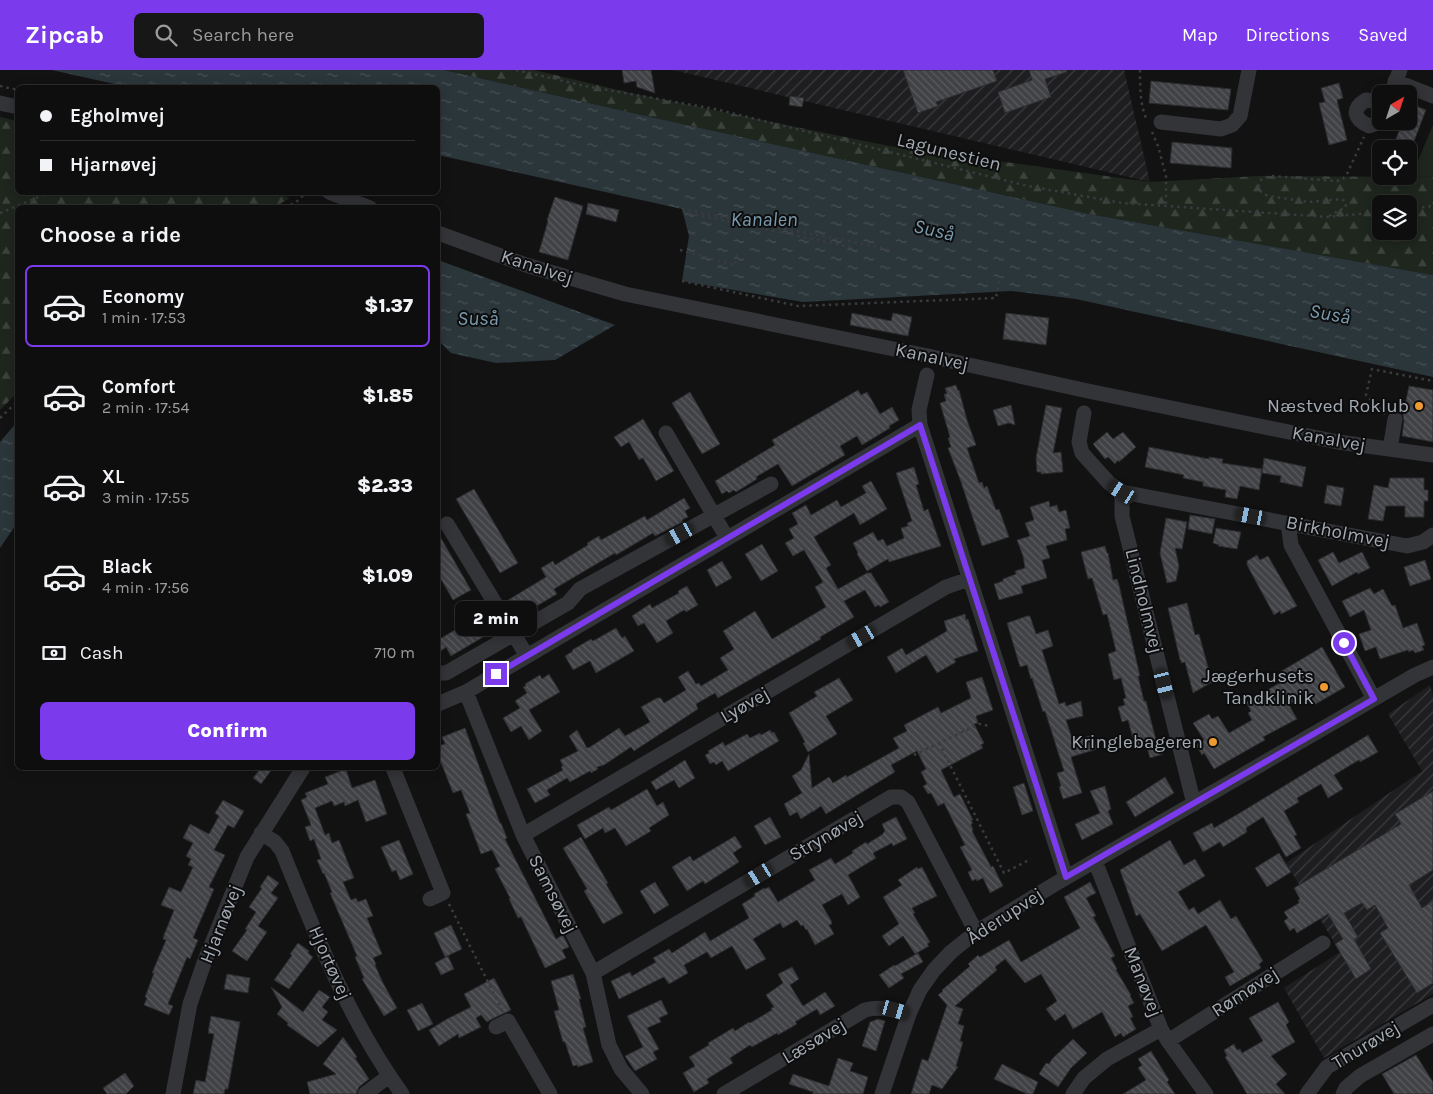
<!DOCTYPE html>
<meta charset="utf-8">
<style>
:root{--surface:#0e0e0e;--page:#171717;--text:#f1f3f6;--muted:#9b9c9e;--line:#2e2e2e;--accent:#7c3aed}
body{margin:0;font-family:Karla,sans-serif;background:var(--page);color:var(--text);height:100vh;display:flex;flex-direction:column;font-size:19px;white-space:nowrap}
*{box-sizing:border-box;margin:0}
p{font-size:16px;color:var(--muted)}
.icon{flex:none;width:28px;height:28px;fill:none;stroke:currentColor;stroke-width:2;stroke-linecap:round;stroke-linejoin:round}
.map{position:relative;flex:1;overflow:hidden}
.sheet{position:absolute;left:15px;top:135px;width:425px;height:565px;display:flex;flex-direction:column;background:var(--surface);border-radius:8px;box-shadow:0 2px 12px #0003,0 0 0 1px var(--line)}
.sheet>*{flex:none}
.hud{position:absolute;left:15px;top:15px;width:425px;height:110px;border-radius:8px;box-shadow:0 2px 12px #0003,0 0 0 1px var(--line);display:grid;align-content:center;height:110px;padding:0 25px;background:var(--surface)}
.needle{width:32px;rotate:39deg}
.tools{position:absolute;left:1372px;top:15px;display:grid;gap:10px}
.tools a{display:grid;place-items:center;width:45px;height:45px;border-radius:8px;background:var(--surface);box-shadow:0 2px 12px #0003,0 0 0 1px var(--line);font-size:25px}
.end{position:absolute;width:22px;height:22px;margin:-11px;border:6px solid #7c3aed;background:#fff;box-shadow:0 0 0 2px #fff}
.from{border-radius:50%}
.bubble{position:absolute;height:35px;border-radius:8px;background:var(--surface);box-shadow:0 2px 12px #0003,0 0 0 1px var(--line);font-size:16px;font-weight:800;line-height:35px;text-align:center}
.car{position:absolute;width:15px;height:30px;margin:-15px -8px;border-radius:6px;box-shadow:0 0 4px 1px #0007;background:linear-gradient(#222 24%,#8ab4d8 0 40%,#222 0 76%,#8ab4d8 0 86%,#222 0)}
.hud b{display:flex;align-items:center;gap:18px;height:48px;font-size:19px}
.hud b+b{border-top:1px solid var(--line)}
.hud i{width:12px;height:12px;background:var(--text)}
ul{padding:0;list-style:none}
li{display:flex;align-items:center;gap:15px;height:82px;margin:0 10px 8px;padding:0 15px;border:2px solid transparent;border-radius:8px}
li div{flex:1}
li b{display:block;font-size:19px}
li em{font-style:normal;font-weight:800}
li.on{border-color:var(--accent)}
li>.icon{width:45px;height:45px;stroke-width:1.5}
h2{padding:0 25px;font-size:22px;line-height:60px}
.pay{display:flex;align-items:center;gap:12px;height:55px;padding:0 25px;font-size:19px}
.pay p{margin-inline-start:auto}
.primary-button{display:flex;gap:10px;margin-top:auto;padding:10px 25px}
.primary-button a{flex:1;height:58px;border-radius:8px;background:var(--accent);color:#fff;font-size:20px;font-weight:800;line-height:58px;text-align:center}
header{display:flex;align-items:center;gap:30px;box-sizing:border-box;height:70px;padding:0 25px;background:var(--accent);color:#fff}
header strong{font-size:24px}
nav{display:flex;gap:28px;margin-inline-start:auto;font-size:18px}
.search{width:350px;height:45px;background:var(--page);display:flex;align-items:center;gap:12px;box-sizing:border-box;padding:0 18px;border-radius:8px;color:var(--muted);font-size:19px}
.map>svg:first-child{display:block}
.industrial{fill:url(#industrial-furrows)}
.green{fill:#1e261e}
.forest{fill:url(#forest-firs);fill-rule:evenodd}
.water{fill:url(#water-ripples)}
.building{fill:url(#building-back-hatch);stroke:#2c2c2f}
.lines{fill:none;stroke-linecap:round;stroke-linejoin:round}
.path{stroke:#393b3f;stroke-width:2.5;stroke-dasharray:2.5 4;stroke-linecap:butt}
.minor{stroke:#333438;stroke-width:15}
.route{stroke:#7c3aed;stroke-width:6}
.poi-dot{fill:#ed9b30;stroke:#0d0d0e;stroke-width:2}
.labels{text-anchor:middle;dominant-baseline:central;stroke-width:4;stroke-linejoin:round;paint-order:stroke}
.street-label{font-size:19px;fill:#a3aab3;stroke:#0d0d0e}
.poi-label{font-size:19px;fill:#a3aab3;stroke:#0d0d0e;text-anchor:end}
.water-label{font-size:20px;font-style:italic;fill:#7a9bae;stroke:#0d0d0e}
</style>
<header>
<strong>Zipcab</strong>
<div class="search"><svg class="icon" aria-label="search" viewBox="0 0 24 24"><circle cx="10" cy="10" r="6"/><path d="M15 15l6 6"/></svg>Search here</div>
<nav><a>Map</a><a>Directions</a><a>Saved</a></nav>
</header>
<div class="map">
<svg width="1433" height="1024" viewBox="0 0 1433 1024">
<defs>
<pattern id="industrial-furrows" width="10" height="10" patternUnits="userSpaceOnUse" patternTransform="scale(1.25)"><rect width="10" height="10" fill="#1e1e20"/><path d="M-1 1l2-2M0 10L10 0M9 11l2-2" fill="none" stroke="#3c3c3e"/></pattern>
<pattern id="forest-firs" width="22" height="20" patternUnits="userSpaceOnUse" patternTransform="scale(1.25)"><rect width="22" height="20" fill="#1e261e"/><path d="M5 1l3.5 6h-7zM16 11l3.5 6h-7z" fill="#3c433c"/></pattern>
<pattern id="water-ripples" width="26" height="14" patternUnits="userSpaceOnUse" patternTransform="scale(1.25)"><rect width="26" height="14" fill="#2b363b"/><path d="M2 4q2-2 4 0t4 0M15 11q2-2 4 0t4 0" fill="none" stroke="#475055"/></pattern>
<pattern id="building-back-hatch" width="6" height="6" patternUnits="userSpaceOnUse" patternTransform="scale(1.25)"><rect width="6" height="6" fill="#414246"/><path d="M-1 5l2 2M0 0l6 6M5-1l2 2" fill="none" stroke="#595b5e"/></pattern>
</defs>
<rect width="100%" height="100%" fill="#121213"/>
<!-- industrial -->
<path class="industrial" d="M673,0H1124L1150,112Z
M1430,615L1433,626V924L1324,988L1284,918L1340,882L1286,793L1422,701L1388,644Z"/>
<!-- green -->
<path class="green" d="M1433,55V106L1411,107Z"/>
<!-- forest -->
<path class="forest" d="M444,0H534L631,23L889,76L1149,112L1259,106L1411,107L1433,106V205L1089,144L637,44ZM1381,134H1409V161H1381Z
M0,47L17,51L18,122H270L290,128L273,138H18L17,323L0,340Z"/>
<!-- water -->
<path class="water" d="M52,0H444L637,44L1089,144L1433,205V307L1076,229L1011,221L803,232L682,211L689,166L682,139L438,85V18H132Z
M438,190L615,255L555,290L496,293L451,283L438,270Z
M17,352V453L0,478V372Z"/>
<!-- building -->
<path class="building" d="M622,0H651L655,23L637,17L636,11L624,13Z
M903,0H993L997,11L936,32L938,36L918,43Z
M1029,0H1066L1067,2L1045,9L1051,27L1005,43L998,22L1032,10Z
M1151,11L1231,19L1228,40L1149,33Z
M1339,13L1343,28L1337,30L1347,70L1329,75L1319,33L1325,32L1321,18Z
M790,26L804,28L802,37L789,35Z
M1409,33L1426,40L1411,79H1392L1403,51H1409Z
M1172,72L1232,78L1231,98L1170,93Z
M555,127L583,136L568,190L539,182L548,151L547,150Z
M588,133L619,140L616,152L586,144Z
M852,243L891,251L893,243L912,247L908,266L850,255Z
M1006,243L1049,248L1046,275L1003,269Z
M956,315L958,321L959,320L967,350L976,375L967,378L979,413L982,412L984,418L987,416L996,440L999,439L1009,467L982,476L961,412L948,378L951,377L948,368L950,367L940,333L946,331L944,324H947L945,318Z
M1409,316L1433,320V372L1402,366L1404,351L1403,345Z
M858,320L861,325L867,322L880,344L892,337L899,350L889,356L890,358L862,375L857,366L840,376L845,385L792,416L778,394L756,407L757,409L736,422L734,420L729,423L727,421L722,424L715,411L775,375L772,370Z
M690,322L720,374L702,384L672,333Z
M1011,335L1015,355L1009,353L998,356L993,340Z
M1046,335L1062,338L1053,383L1061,382L1063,402L1041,404V402H1037L1036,388Z
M643,349L674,401L656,411L643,388L639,390L629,372L621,377L614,367Z
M1107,362L1113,369L1123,362L1136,377L1119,392L1118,390L1115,394L1108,387L1105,389L1093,374Z
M1149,377L1209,389V387L1223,389L1222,393L1262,399L1259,420L1240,416L1237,429L1225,427L1226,420L1203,416V412L1183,408L1184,405L1145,397Z
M1264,388L1306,397L1302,417L1280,412L1281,406L1262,403Z
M914,397L919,414L916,415L924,441L928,439L941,476L889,492L888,489L867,501L857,484L858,483L853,473L873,462L878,471L883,469L887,476L904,468L901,458L908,456L907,453L912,451L896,403Z
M1390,408H1424V420H1428V431H1424V447H1405V436H1386L1383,451L1368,449L1374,415L1388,418Z
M871,411L887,439L860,455L854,443L814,467L831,495L826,498L838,519L867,503H871L889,532L880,537L879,535L875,537L865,520L844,531L854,547L820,567L821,569L718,628L715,623L696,634L698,639L634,681L631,677L604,695L597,697L598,699L591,703L590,701L570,712L567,708L547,720L550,725L535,733L527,719L563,700L561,697L563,696L560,690L578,681L569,666L577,660L587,678L590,677L619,658L625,666L650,652L641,637L657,628H661L664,633L686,620L678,607L688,601L696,614L699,613L701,616L728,600L720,588L734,579L723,561L755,541L772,569L826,537L815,517L823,512L804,480L793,486L785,473L794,468L789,459L798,454L792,443L806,435L811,445L837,430L841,437L866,423L862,416Z
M1327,415L1344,418L1341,436L1324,433Z
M474,419L518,493L500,503L456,429Z
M684,428L690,438L685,441L688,447L682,450L683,452L655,466L653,463L616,485L615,483L554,519L557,524L523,544L518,536L513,539L508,530L546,507L541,498L553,491L555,495L588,475L587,473L599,466L601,470L645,446L647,450Z
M1049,431L1050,437L1057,435L1059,442L1066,440L1070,458L1065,459L1067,470L1046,476L1050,488L1042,490L1047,508L1021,516L1023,523L999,530L994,514L1003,511V509L1016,504L1015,501L1025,498L1023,486L1017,470L1030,466L1025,453L1034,450L1030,437Z
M1190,445L1215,449L1212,464L1188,459Z
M1166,448L1187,452L1182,479L1175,478L1179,496L1176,511L1167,513L1160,483Z
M1216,458L1241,462L1237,479L1218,476L1219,475L1213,473Z
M438,463L471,520L453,530L438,504Z
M762,474L778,501L761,511L745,484Z
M1105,476L1107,483H1108L1113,510L1117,509L1119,515L1140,606H1138L1144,631H1146L1156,670H1158L1163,684L1150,688L1146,674L1135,676L1128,650L1122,652L1118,637L1125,635L1123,629L1126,628L1121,608L1114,610L1108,584L1116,581L1107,544L1103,545L1092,508L1088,509L1081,482Z
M1333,482L1339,493L1362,482L1370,498L1358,504L1357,502L1332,516L1318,490Z
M1257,485L1260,490L1268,486L1297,536L1281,544L1280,541L1274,545L1247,495V491Z
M1425,490L1431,509L1410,516L1404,497Z
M722,491L732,508L716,517L707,500Z
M687,516L698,535L686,542L684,540L666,551L673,563L657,573L644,553L638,556L632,546L650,534L652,538L679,523L678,521Z
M1370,518L1374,524L1383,519L1392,536L1395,535L1403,558L1417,553L1425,575L1422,576L1424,580L1415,583L1413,580L1409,582L1408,580L1380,589L1376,577L1365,581L1359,564L1371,560L1364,540L1350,547L1342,531Z
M1187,533L1195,565L1199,564L1212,612L1193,623L1185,592L1181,593V590H1180L1168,538Z
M965,544L966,550L968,549L978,581L954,589L956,592L937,603L926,585L896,603L887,587L902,578L906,585L947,561L944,551Z
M480,545L486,554L480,557L485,566L451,586L446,577L441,581L438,575V570Z
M1027,546H1030L1036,564L1048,560L1053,576L1042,580L1059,634L1065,632L1066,636L1081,631L1083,646L1066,650L1073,671L1093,665L1097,679L1071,687L1082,723L1063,729L1059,717L1061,716L1057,703L1064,701L1045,641L1043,642L1032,608L1031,609L1027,595L1020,597L1007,553Z
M616,558L622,568L625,566L634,581L596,603L590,591L573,600L565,586L573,581L572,580L591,569L593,571Z
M1322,577L1345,617L1314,635L1307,624L1289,635L1297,649L1263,667L1265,670L1214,699L1204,683L1202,685L1196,675L1204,670L1193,653L1209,644L1212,649L1218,646L1229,663L1252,650L1248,643L1251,641L1246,632L1285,610L1280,602Z
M549,604L560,622L529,640L542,661L529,670L521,656L511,662L503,648L520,638L515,631L527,623L523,617L526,616L525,614L540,605L542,609Z
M982,607L993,640L976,646L978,653L974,654L984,673L981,675L983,678L941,700L954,727L960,724L973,750L971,751L973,753L971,754L973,760L972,761L991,797L993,796L1003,816L990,823L983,808L977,811L976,809L972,811L968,802L972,800L960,777L965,775L944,733L938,736L931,723L928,724L923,716L927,714L921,702L926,699L917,681L891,695L895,702L826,744L821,736L814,741V742L813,741L801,749L797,742L790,746L784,734L802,723L792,706L801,700L809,684L812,718L829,707L833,713L846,705L847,707L899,678L893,668L907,661L904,655L938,637L941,643L971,628L966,612Z
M839,608L853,630L826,646L837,664L808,682L803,673L805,672L789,643L817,626L814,622Z
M465,658L500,753H501L507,768L505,769L556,869L563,865L569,877L562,880L566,888L545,898L521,847L518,848L509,829L510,828L495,799L500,796L492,780L481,784L466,744L470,743L461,720L453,723L440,690L438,691V676L445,674L442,667Z
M770,660L772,663L774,662L779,671L728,701L722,691L716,695L714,692L710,694L705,685L709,683L708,681L723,672L725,676L747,664L750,668L760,663L761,665Z
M1368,665L1378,682L1360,692L1359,690L1334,705L1343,719L1328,728L1321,714L1297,728L1299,732L1284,741L1297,765L1294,766L1301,778L1286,787L1263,747L1246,758L1247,762L1223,777L1220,772L1203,782L1193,763L1212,753L1214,758L1238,744Z
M685,690L695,708L679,718L674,710L656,720L651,712Z
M261,698H273L261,714L253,708Z
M346,699L352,718L375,710L387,744L366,752L358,730L345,736L344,732L334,736L332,731L315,738L325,765L329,763L332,773L339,770L354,808L343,812L351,830L356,828L358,832L366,829L373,846L367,848L382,884L373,888L376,894L375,895L383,913L397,938L384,946L362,909L364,908L355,887L357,886L330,823L332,822L324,803L323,804L317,790L321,789L314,769L310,771L305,757L311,755L301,730L307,727L305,723L328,714L325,707Z
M1165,707L1174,723L1135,747L1126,732Z
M1024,713L1033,741L1022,745L1013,717Z
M1105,716L1111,739L1108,741L1113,754L1082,770L1075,754L1100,743L1090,721Z
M647,719L657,736L663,732L669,745L649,758L651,761L626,776L615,758L605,763L603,758L585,769L577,755L609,737L611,740Z
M1433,721V800L1409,815L1422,838L1433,831V913L1417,923L1380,863L1388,858L1375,835L1367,840L1362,833L1344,843L1358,867L1354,869L1371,899L1356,909L1335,874L1343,869L1328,844L1297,863L1294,858L1290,861L1284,851L1288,848L1284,842L1299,833L1298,830L1300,829L1294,818L1401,754L1395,744Z
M223,730L244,741L234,758L228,755L214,780L225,785L209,817L214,819L193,868L198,870L190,889L187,887L168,934L173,936L169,945L144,935L147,928L145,927L154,903H152L166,870L163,869L164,865L174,840L161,835L169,817L181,822L193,797L188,795L191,789L186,786L193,773L183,768L190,754L209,764L219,746L215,743Z
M770,747L781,767L765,775L754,756Z
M896,747L907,769L893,776L892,773L873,783L876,788L848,805L860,827L848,835L842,824L822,835L832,852H831L832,854L829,855L834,864L815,875L807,859L806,860L803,855L801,856L797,850L783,858L780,853L753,869L766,889L746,900L732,876L711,888L707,882L684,895L688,903L669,914L664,907L619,929L611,911L630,902L632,906L656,892L653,888L669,879L672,883L705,862L710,871L749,848L742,834L755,826L754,824L764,818L765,819L769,817L778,832L815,810L809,800L831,788L835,794L853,783L852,781L866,772L867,774L883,764V763L885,761L882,754Z
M735,766L742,777L733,783L739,792L705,814L703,811L687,821L672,797L690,786L693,791Z
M581,767L608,813L606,814L623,843L603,854L584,821L587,819L563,778Z
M399,770L413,804L400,810L396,800L392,802L381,777Z
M1170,770L1184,795L1195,789L1205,806L1178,822L1189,840L1194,837L1198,844L1220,830L1231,849L1236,846L1263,891L1259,894L1261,898L1230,916L1225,907L1234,902L1206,855L1162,881L1140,844L1136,846L1120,800Z
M1279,783L1291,802L1267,817L1255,798Z
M917,797L918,799L922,797L937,826L912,838L915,843L913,844L930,872L927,874L929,876L915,884L903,866L889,876L882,866L899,854L883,827L902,815L898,810Z
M268,805L279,813L271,823L278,828L258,856L267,862L247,891L232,881L247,860L245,859L256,842L249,837L262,818L260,817Z
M655,812L669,835L654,844L640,821Z
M1090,812L1096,823L1086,828L1096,846L1093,847L1115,886L1111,888L1117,899L1116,900L1131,925L1130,926L1134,933L1128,936L1133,947L1130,948L1136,959L1123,967L1121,963L1115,967L1102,942L1073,959L1065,944L1055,951L1046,939L1057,931L1041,904L1025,913L1005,889L995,897L997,900L955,936L963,939L958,954L964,956L960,971L963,972L956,996L958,997L942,1019L932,1015L929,1024H911L922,989L928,991L947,935L938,925L943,921L942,920L970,896L968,894L978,885L980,887L1009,870L1021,892L1080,858L1064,827Z
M451,855L462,879L445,887L434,863Z
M298,873L309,881L308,883L313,887L289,919L274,910L292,885L290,884Z
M918,883L923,892L901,904L904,908L889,918L879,905L894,895L895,896Z
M448,886L454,899L441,905L435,893Z
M792,897L799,909L790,915L803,936L825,922L835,936L820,945L817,939L795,952L797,954L778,965L777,963L752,977L750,975L730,988L733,993L707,1009L709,1013L694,1022L683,1003L695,996L689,987L709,975L708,973L733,958L735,961L749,952L750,953L772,940L771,938L774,937L766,925L783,913L778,904Z
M227,904L250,908L248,923L224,919Z
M573,904L581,929H579L586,957L583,958L593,992L578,997L577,995L573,996L565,972H563L554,941L559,940L551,911Z
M494,908L511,940L492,949L487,952L481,945L476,948L481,957L459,968L458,964L439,976L429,960L447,949L471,937L464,924Z
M271,917L303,942L319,920L330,927L322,937L328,942L322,950L337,960L318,977L287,955L288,953L277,944L282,937Z
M661,930L668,944L659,948L661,952L647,958L659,979L653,982L657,989L635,1001L625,986L643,977L627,946Z
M1278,932L1289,952L1286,955L1295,972L1271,986L1287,1004L1276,1014L1285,1024H1247L1225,987L1227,986L1224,980L1234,974L1237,980L1240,979L1242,983L1263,971L1249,948Z
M422,933L433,954L418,961L407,940Z
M211,946L240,952L228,1019H225L224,1024H193L196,1010L205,1012L214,964L208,963Z
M878,949L885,951L876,981L862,976L870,952Z
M343,967L357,987L355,988L369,1009L359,1017L356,1024H310L307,1012L336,1004L323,994Z
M1073,969L1087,983L1071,998L1058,1017L1039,1004L1046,993L1049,994L1052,989Z
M1151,981L1169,1010L1167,1012L1175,1024H1123L1146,1010L1138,998L1142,995L1138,989Z
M1416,985L1433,1012V1024H1394L1382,1004Z
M838,988L853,993L850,1001L868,1007L863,1024H813V1022L789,1014L793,1004L829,1016Z
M1002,994L1038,1012L1033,1024H1027L994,1009Z
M125,1003L134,1016L126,1024H107L103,1018Z"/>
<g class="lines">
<!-- path -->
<path class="path" d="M516,0L585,16L715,39L1028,116L1122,133L1328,147L1381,142
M1140,0C1140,16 1140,36 1147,50
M0,16L18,20
M1152,62L1158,76L1166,106V136
M285,138L299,130L306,122
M682,139L889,179
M1409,139L1433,136
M683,142L851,177
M0,143L51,122
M1329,146L1346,137L1345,131L1341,129L1309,132L1268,126C1261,123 1258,120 1259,112L1263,108L1271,106L1337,111L1343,109L1347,104L1364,67
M680,180L735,195L737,184
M682,211L798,236L996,228L1000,207
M1385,344L1366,325L1372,299L1433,311
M0,348L18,331
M939,673L1004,803L1031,789
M914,685L979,654L991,656
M449,834L502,940"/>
<!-- minor -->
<path class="minor" d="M1395,11L1433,26
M1391,24L1400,0
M1381,32L1366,30C1351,39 1354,49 1369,56L1375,54L1381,48
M0,33L18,37
M1161,52L1221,59L1232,55L1240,46L1249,0
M329,122L370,138
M438,163L526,195L625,224L928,286L1088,321L1338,372L1433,385
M927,305L919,340L920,355L1066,807
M1084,343L1079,372L1082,383L1109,413L1122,422V446L1194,734
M666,363L727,468
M1390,379L1395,349
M1122,422L1407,476L1423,472L1433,465
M1288,453L1291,475L1374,629
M447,454L527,586
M438,603H446L568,533L580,519L771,414
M466,622L523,765L593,903L609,975L621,999L642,1024
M438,634L466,622L920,355
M393,698L443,823L430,829
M261,763L275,772L282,781C316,865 348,949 402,1024
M523,765L946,517L969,509
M1095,791L1161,959L1168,971L1206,1024
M593,903L891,727H901L908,732L976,862
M496,957L508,951L550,1024
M1168,971L1323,873
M173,1024L190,934L204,893L247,787L303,698
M365,1024L389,1006
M724,1024L865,940C882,936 892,940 909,944
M882,1024L909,944L920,920L934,900L951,882L976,862L1055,814L1415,605L1433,597
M1073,1024L1084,1008L1107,989L1161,959
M1307,1024L1327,997L1433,935
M1343,1024L1346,1018L1360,1006L1433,964"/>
</g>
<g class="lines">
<!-- route -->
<path class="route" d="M496,604L920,355L1066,807L1374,629L1344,573"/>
</g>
<!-- markers -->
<g class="poi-dot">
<circle cx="1419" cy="336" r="5"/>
<circle cx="1324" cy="617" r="5"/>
<circle cx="1213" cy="672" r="5"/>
</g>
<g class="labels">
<!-- street labels -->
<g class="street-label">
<text transform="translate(949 82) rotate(14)">Lagunestien</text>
<text transform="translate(537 197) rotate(18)">Kanalvej</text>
<text transform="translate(932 287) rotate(12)">Kanalvej</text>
<text transform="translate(1329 369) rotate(10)">Kanalvej</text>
<text transform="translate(1338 462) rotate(11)">Birkholmvej</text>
<text transform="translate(1144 531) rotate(76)">Lindholmvej</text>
<text transform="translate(745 635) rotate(-30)">Lyøvej</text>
<text transform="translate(826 766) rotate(-30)">Strynøvej</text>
<text transform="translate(553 824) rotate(63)">Samsøvej</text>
<text transform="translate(1005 846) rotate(-33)">Åderupvej</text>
<text transform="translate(221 854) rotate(-68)">Hjarnøvej</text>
<text transform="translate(330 893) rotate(66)">Hjortøvej</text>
<text transform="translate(1143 912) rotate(68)">Manøvej</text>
<text transform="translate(1245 922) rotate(-33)">Rømøvej</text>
<text transform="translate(814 971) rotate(-31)">Læsøvej</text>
<text transform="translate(1366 975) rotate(-31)">Thurøvej</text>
</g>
<!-- poi labels -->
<g class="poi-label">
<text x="1409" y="336">Næstved Roklub</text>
<text x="1314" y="606">Jægerhusets<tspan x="1314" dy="22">Tandklinik</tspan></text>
<text x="1203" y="672">Kringlebageren</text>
</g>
<!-- water labels -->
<g class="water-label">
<text x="764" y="149">Kanalen</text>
<text transform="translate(934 160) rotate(13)">Suså</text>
<text transform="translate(1330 244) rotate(10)">Suså</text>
<text x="478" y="248">Suså</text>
</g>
</g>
</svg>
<div class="tools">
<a><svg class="needle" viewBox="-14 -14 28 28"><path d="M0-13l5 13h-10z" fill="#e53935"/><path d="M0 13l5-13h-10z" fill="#9b9c9e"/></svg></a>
<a><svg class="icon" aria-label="locate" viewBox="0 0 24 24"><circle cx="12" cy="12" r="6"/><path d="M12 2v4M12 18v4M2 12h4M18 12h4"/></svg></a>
<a><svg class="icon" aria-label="layers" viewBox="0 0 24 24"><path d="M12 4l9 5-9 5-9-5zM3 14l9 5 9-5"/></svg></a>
</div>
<i class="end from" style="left:1344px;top:573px"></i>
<i class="end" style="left:496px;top:604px"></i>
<div class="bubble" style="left:455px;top:531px;width:82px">2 min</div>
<i class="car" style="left:1122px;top:422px;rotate:302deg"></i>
<i class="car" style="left:1251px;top:446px;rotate:281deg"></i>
<i class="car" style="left:680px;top:464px;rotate:241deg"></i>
<i class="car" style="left:862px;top:567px;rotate:240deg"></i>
<i class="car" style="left:1164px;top:614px;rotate:166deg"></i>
<i class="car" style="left:759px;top:805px;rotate:239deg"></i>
<i class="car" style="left:895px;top:940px;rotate:106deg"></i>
<div class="hud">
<b><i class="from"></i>Egholmvej</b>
<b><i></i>Hjarnøvej</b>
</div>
<section class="sheet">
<h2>Choose a ride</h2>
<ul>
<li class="on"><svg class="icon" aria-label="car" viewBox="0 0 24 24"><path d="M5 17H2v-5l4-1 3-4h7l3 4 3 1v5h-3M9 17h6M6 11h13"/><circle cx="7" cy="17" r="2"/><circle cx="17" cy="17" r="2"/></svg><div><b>Economy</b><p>1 min · 17:53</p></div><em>$1.37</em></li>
<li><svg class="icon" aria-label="car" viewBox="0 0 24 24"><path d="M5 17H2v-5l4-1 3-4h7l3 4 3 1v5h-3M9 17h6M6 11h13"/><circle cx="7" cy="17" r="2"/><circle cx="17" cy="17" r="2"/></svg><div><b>Comfort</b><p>2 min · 17:54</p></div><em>$1.85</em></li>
<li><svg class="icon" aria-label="car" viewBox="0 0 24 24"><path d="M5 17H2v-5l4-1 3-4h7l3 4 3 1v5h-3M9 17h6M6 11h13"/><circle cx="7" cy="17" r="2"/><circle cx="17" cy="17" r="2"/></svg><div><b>XL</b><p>3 min · 17:55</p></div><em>$2.33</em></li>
<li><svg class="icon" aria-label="car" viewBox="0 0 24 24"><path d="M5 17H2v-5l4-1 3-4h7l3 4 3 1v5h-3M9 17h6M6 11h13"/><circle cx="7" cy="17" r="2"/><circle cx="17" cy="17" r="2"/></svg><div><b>Black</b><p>4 min · 17:56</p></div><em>$1.09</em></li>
</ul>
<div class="pay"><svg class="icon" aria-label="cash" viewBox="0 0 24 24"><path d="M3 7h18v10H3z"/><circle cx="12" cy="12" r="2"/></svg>Cash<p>710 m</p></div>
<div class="primary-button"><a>Confirm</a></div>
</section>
</div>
